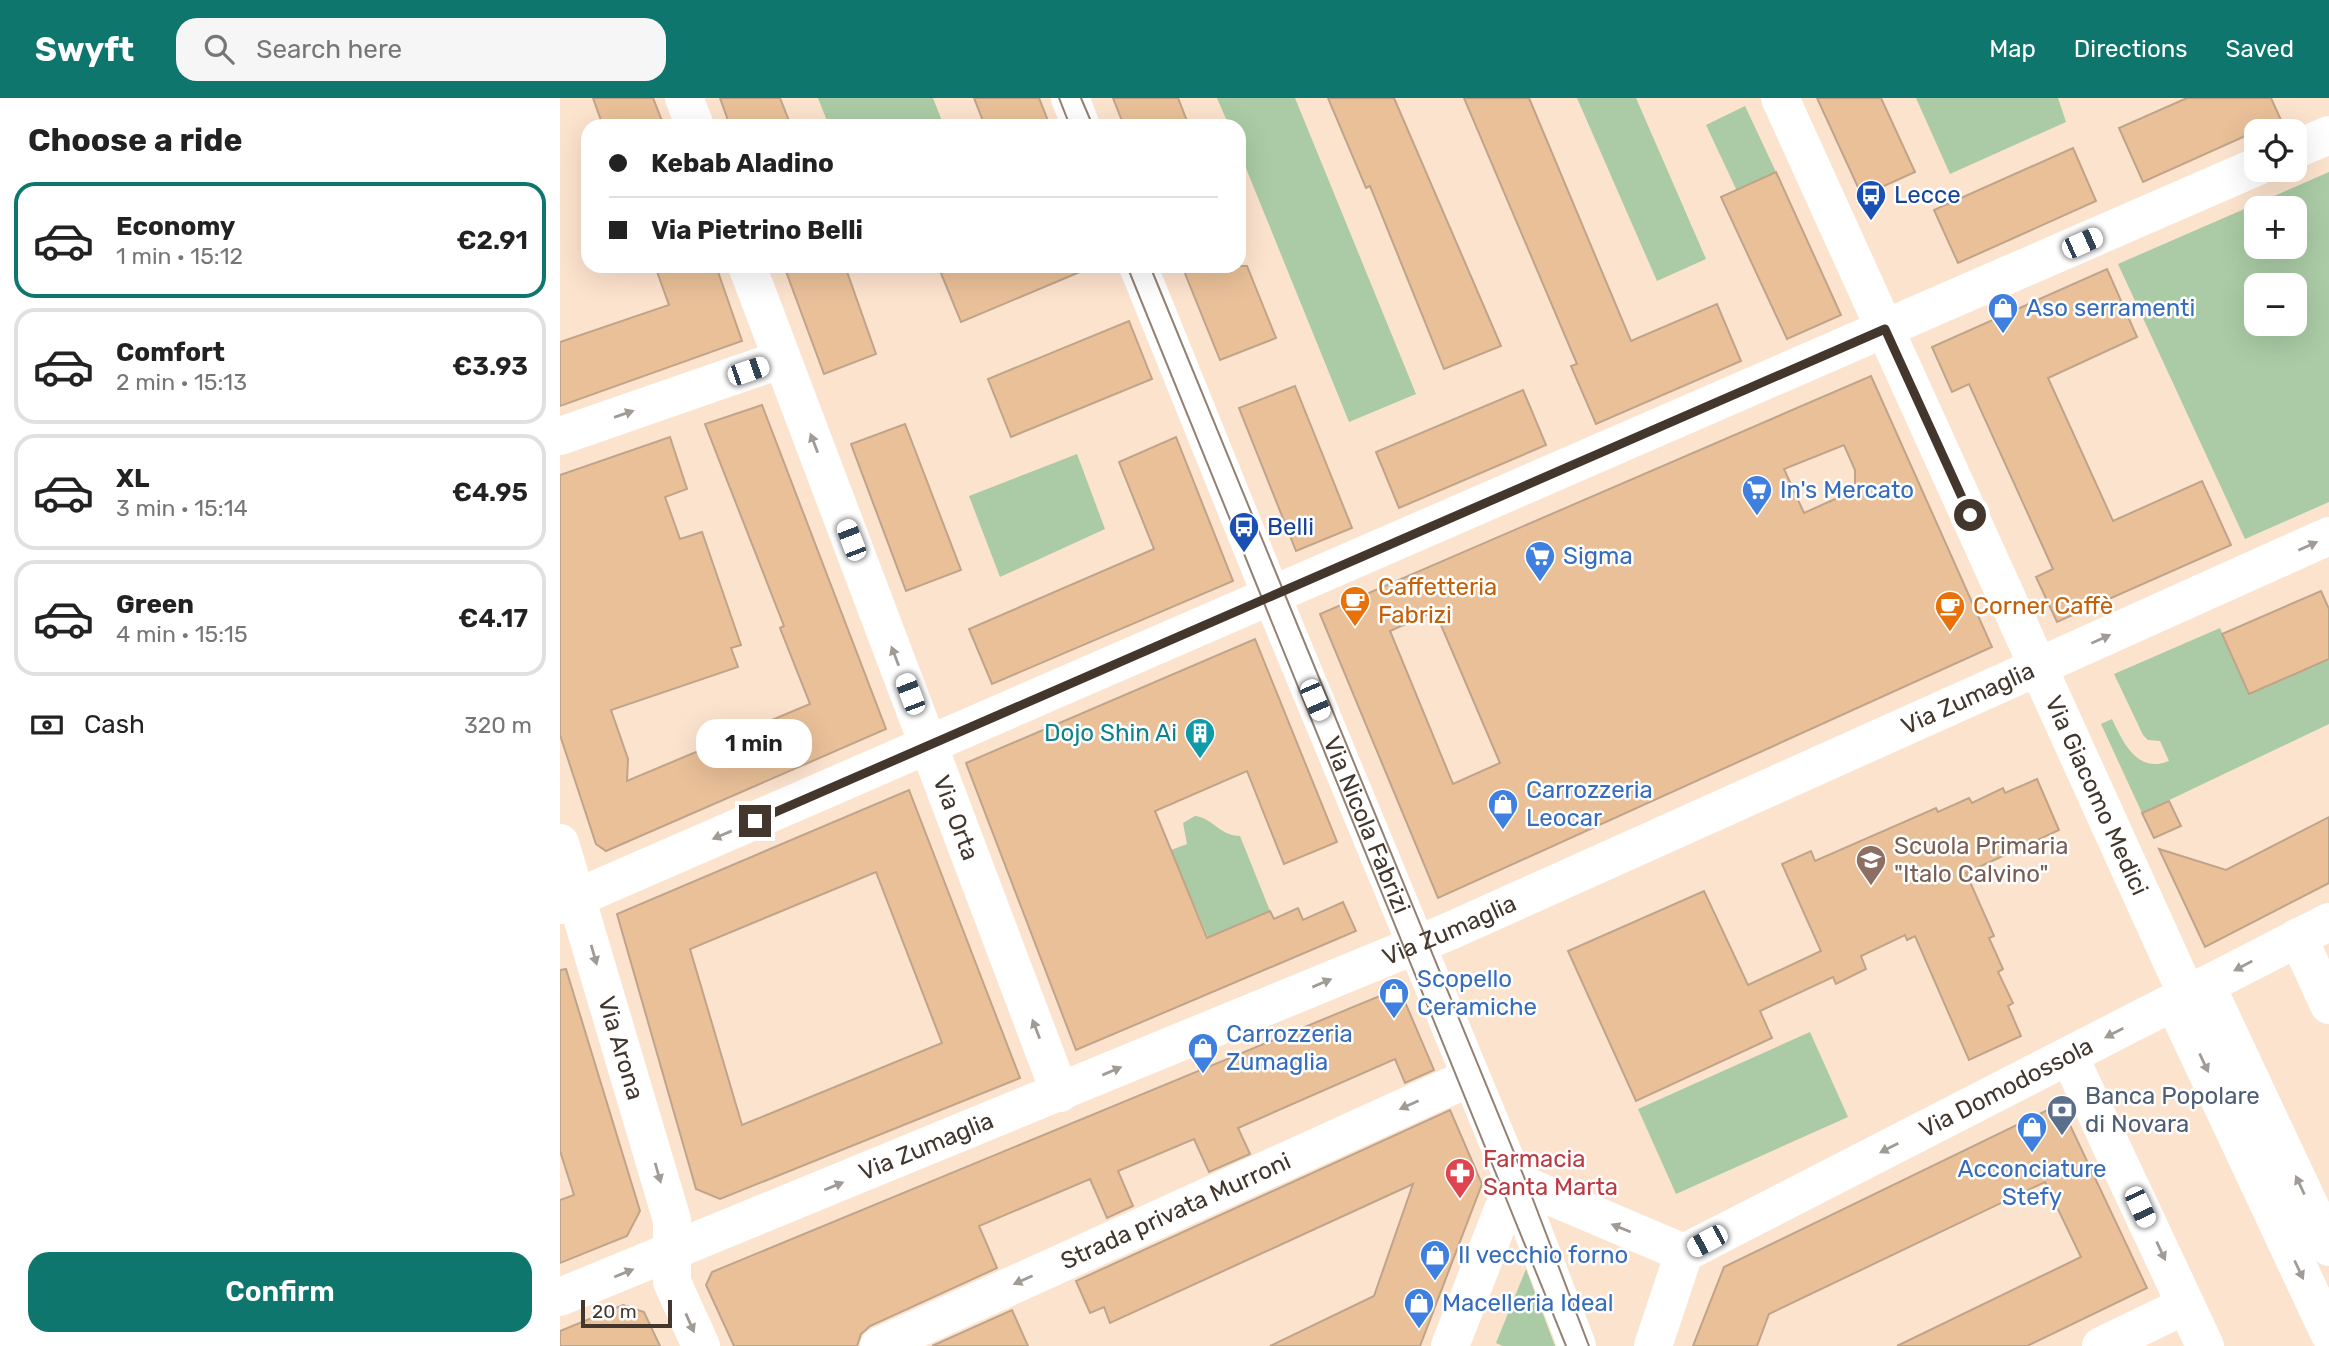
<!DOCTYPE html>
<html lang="en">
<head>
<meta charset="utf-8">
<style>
  body { margin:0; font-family:Rubik,sans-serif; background:#f6f6f6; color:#222; height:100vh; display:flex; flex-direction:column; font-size:26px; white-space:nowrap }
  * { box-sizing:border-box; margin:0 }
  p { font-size:23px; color:#767676 }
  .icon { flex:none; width:38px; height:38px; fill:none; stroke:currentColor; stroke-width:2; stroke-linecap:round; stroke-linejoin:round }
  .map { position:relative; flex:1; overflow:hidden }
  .panel { display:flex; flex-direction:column; background:#fff; width:560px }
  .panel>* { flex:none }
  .banner { position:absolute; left:21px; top:21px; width:665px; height:154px; border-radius:21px; box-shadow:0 7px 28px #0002; display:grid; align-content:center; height:154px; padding:0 28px; background:#fff }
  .controls { position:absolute; left:1684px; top:21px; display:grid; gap:14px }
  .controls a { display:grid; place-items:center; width:63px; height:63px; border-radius:14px; background:#fff; box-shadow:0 7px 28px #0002; font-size:35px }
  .scale { position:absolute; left:21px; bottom:18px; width:91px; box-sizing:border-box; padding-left:7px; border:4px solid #43372d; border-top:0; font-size:19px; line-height:24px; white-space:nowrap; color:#43372d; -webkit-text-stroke:5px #fff; paint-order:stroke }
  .end { position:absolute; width:32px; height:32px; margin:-16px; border:9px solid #43372d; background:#fff; box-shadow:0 0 0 4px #fff }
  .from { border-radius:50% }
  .bubble { position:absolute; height:49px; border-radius:21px; background:#fff; box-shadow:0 7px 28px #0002; font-size:23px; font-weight:600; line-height:49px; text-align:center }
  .car { position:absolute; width:21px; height:42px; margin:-21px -10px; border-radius:9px; box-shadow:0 0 5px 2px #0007; background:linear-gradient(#fff 24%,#345 0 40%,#fff 0 76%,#345 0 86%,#fff 0) }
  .banner b { display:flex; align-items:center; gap:24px; height:66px; font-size:26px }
  .banner b+b { border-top:2px solid #e0e0e0 }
  .banner i { width:18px; height:18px; background:#222 }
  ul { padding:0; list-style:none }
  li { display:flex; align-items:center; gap:21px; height:116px; margin:0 14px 10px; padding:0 14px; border:4px solid #e0e0e0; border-radius:21px }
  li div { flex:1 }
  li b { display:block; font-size:26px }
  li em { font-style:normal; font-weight:600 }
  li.selected { border-color:#0f766e }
  li>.icon { width:63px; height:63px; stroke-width:1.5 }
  h2 { padding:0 28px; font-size:32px; line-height:84px }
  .pay { display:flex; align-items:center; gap:18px; height:77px; padding:0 28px; font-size:26px }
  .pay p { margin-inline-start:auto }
  .primary-button { display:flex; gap:14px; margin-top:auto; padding:14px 28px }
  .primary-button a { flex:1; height:80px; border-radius:21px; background:#0f766e; color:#fff; font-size:28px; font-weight:600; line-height:80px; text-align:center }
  header { display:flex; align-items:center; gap:42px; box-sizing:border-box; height:98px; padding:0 35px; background:#0f766e; color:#fff }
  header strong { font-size:33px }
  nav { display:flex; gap:38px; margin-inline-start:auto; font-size:24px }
  .search { width:490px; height:63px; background:#f6f6f6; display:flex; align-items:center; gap:18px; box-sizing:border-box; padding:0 24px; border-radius:21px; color:#767676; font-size:26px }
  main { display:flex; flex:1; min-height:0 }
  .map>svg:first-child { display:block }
  .green { fill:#aacba5; fill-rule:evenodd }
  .building { fill:#e9c098; stroke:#c0a48a; stroke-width:2; fill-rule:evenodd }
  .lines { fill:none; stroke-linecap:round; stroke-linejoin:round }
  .minor { stroke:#fff; stroke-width:38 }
  .tram { stroke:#938273; stroke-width:2 }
  .oneway { fill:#a19b96 }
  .route { stroke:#43372d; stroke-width:9 }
  .labels { text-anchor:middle; stroke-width:5; stroke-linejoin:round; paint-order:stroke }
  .transit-label { font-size:24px; fill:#164399; stroke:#fff; text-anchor:start }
  .shop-label { font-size:24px; fill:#366cbe; stroke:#fff; text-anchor:start }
  .food-label { font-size:24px; fill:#c56008; stroke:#fff; text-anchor:start }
  .street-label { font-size:24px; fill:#43372d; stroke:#fff }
  .culture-label { font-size:24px; fill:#0d838f; stroke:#fff; text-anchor:end }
  .education-label { font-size:24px; fill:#785e54; stroke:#fff; text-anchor:start }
  .service-label { font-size:24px; fill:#4e5e75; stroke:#fff; text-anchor:start }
  .health-label { font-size:24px; fill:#be3a42; stroke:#fff; text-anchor:start }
</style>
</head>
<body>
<header>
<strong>Swyft</strong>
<div class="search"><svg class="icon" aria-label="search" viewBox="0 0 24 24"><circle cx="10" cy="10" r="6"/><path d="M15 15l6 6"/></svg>Search here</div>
<nav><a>Map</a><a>Directions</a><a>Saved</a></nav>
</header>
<main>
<section class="panel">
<h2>Choose a ride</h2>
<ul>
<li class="selected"><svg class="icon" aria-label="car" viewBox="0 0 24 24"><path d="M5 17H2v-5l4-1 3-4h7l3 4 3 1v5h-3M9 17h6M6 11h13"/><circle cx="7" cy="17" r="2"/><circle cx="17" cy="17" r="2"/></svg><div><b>Economy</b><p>1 min · 15:12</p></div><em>€2.91</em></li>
<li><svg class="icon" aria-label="car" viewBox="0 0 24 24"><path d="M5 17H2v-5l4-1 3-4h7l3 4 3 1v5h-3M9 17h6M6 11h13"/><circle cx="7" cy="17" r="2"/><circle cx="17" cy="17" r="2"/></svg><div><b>Comfort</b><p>2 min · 15:13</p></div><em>€3.93</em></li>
<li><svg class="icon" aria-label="car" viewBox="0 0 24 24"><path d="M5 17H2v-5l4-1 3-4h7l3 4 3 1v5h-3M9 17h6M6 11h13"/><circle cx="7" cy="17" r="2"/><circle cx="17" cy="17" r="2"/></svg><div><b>XL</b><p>3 min · 15:14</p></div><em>€4.95</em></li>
<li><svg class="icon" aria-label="car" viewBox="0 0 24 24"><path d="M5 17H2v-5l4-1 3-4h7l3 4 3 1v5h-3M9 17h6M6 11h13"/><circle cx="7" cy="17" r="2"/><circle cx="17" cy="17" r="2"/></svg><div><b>Green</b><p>4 min · 15:15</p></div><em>€4.17</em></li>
</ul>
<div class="pay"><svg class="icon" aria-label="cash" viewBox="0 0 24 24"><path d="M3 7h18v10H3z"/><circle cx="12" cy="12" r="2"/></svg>Cash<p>320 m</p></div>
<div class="primary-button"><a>Confirm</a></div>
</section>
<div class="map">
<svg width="1769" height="1248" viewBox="0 0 1769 1248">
  <rect width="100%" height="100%" fill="#fce3ce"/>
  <g class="green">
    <polygon points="258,0 373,0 384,28 269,28"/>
    <polygon points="657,0 735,0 856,296 789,324 679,53 679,28 669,28"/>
    <polygon points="1017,0 1076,0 1146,161 1097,183"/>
    <polygon points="1356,0 1498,0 1506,24 1390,76"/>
    <polygon points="1185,8 1216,74 1177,93 1146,27"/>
    <path d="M 1769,74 L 1769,404 L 1685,441 L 1558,166 ZM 1696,110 L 1734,110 L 1734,149 L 1696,149 ZM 1696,187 L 1734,187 L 1734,226 L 1696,226 Z"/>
    <polygon points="517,356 545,431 440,479 409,398"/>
    <path d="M 1660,530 L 1689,596 L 1769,561 L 1769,626 L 1582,715 L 1541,626 L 1552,621 C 1563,644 1577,676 1609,663 L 1600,643 L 1588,642 L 1583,637 L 1554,576 Z"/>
    <path d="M 635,718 C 653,720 660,738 680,738 L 710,813 L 648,839 L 611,752 L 627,746 L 623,725 Z"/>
    <polygon points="1250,934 1288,1019 1116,1096 1078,1011"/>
    <polygon points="966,1171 995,1248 943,1248 936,1245"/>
  </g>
  <g class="building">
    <polygon points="33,0 93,0 104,28 43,28"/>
    <polygon points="160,0 220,0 231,28 170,28"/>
    <polygon points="414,0 479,0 490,28 425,28"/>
    <polygon points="553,0 618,0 629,28 564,28"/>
    <polygon points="768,0 834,0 941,248 884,271 810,88 806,90"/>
    <polygon points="904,0 969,0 1071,243 1157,206 1181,263 1036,326 1011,268 1017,266"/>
    <polygon points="1257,0 1321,0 1355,74 1302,98"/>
    <polygon points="1627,0 1711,0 1721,22 1583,84 1559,30"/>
    <polygon points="1513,50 1536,103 1398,165 1374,112"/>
    <polygon points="1216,74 1281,217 1227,241 1161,99"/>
    <polygon points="95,168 156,168 182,243 0,308 0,244 109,207"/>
    <polygon points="224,168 285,168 316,256 264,276"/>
    <polygon points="378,168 534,168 401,224"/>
    <polygon points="622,168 687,168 716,240 660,262"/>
    <polygon points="1547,171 1577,239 1488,280 1553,423 1642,383 1671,447 1497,524 1476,479 1493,471 1409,286 1392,294 1372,249"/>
    <polygon points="569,223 592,281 451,339 428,281"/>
    <path d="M 1311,278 L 1432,549 L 878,800 L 760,516 ZM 1284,347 L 1295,372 L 1295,392 L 1244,415 L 1224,371 ZM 875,513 L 940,665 L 893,686 L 830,533 Z"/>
    <polygon points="735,288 792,430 736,453 679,310"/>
    <polygon points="963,292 986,347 839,410 816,354"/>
    <polygon points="202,307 326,631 46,753 36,746 0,637 0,377 110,339 127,391 105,399 120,441 142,434 181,547 171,550 178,569 51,612 68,661 67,683 250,606 220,530 224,528 145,326"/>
    <polygon points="345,326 401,472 346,493 291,346"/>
    <polygon points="616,339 673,483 432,586 409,531 594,451 559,364"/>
    <polygon points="1761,493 1769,511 1769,561 1689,596 1662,536"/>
    <polygon points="695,541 777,744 724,766 687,673 595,713 647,840 710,813 714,821 738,810 743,822 783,804 796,833 516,952 406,665"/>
    <polygon points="1477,681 1499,732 1406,775 1434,838 1429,840 1443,871 1438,874 1453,905 1448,908 1461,938 1409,962 1355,838 1347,842 1345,837 1301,858 1306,871 1276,886 1273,879 1200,913 1212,940 1076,1003 1008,853 1144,793 1188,887 1261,853 1222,766 1251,753 1255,763 1376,710 1378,714 1409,700 1412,705 1443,690 1445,695"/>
    <path d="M 349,692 L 460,980 L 160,1101 L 136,1091 L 57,816 ZM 316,774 L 382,945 L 182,1027 L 130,851 Z"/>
    <polygon points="1609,703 1621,728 1594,740 1582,715"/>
    <polygon points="1769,719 1769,785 1645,849 1599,751 1666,772"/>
    <polygon points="6,871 80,1113 67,1138 0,1165 0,1102 14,1097 0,1053 0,872"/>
    <polygon points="839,890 874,972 845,985 835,961 678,1030 690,1056 649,1074 634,1041 558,1073 573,1108 547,1120 530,1081 419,1128 437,1170 310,1228 301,1236 297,1248 174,1248 146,1187 152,1174"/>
    <polygon points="1500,1006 1587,1190 1467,1248 1337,1248 1521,1159 1485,1084 1209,1216 1197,1248 1133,1248 1164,1169"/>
    <polygon points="890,1012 922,1086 860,1248 710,1248 814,1198 853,1086 550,1225 544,1209 530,1215 516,1183"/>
    <polygon points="63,1207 84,1214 100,1248 0,1248 0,1233"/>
    <polygon points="452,1212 468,1248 372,1248"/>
  </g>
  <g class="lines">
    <g class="minor">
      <polyline points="124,0 135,28"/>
      <polyline points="510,0 521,28"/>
      <path id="s1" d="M 1220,0 L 1627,897"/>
      <polyline points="1734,52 1769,37"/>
      <path id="s2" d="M 187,168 L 500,995"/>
      <path id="s3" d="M 578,168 L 712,499 L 944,1058 L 1017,1248"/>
      <polyline points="0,338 222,261"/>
      <path id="s4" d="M 0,745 L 112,1122 L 112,1184 L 141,1248"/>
      <polyline points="0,807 1696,69"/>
      <polyline points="1738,839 1769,907"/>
      <polyline points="1646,887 1769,1149"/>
      <polyline points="1614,904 1769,1235"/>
      <polyline points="1509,958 1645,1248"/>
      <path id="s5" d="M 1124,1155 L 1769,824"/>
      <path id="s6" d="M 0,1199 L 890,833 L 1769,438"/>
      <path id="s7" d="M 319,1248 L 911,979"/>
      <polyline points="890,1248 954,1083 1124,1155 1093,1248"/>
      <polyline points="1541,1248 1626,1207"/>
    </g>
    <g class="tram">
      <polyline points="499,0 510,28"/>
      <polyline points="521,0 533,28"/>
      <polyline points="567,168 1006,1248"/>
      <polyline points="590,168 969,1091 1029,1248"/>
    </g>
  </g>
  <defs><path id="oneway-solid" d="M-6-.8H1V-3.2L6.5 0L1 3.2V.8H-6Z" transform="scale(1.75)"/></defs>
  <g class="oneway">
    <use href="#oneway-solid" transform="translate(64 316) rotate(-19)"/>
    <use href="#oneway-solid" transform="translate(254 345) rotate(-111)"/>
    <use href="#oneway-solid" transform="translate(1748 448) rotate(-24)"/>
    <use href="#oneway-solid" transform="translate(1541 541) rotate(-24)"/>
    <use href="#oneway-solid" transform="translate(335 558) rotate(-111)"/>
    <use href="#oneway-solid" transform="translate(162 737) rotate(157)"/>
    <use href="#oneway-solid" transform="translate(34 857) rotate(74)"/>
    <use href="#oneway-solid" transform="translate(1683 868) rotate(152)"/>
    <use href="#oneway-solid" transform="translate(762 885) rotate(-23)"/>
    <use href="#oneway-solid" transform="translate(476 931) rotate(-111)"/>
    <use href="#oneway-solid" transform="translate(1554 935) rotate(153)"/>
    <use href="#oneway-solid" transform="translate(1644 965) rotate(65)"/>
    <use href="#oneway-solid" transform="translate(552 973) rotate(-23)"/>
    <use href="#oneway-solid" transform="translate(849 1007) rotate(156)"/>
    <use href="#oneway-solid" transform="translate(1329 1050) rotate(153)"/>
    <use href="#oneway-solid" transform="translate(98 1075) rotate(74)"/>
    <use href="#oneway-solid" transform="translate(1740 1087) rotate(-115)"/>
    <use href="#oneway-solid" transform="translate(274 1088) rotate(-22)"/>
    <use href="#oneway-solid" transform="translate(1061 1130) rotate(-158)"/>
    <use href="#oneway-solid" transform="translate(1601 1153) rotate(65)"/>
    <use href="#oneway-solid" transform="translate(1739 1172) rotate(65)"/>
    <use href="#oneway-solid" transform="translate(64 1175) rotate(-22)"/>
    <use href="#oneway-solid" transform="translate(463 1182) rotate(156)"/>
    <use href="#oneway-solid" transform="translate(130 1225) rotate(66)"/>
  </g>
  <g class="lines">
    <polyline class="route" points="195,723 1325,231 1410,417"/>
  </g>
  <defs>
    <g id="bus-pin" transform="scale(1.575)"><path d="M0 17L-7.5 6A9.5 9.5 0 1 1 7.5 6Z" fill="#1a4fb4" stroke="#fff"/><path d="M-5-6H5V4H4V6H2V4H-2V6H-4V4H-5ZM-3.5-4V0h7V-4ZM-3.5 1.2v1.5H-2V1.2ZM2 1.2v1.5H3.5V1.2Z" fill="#fff"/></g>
    <g id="shop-pin" transform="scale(1.575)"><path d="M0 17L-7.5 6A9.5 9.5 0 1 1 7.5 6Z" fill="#3f7fe0" stroke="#fff"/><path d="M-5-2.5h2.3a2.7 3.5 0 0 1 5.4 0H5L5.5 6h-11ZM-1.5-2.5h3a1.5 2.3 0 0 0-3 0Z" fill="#fff"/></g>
    <g id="supermarket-pin" transform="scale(1.575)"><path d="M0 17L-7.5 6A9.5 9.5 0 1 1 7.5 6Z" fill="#3f7fe0" stroke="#fff"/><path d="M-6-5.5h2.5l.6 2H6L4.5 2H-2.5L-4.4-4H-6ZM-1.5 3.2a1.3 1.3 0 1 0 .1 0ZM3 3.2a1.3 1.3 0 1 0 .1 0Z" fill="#fff"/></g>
    <g id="cafe-pin" transform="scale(1.575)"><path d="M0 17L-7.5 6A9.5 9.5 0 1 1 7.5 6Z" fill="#e8710a" stroke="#fff"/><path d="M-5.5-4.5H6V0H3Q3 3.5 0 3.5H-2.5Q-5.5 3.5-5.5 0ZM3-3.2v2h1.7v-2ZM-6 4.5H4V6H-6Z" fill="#fff"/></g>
    <g id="building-pin" transform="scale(1.575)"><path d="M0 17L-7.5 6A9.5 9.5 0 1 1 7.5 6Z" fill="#0f9aa8" stroke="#fff"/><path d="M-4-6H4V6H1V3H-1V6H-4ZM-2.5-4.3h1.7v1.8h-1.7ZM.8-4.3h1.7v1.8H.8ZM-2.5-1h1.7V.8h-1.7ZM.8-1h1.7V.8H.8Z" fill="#fff"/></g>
    <g id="school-pin" transform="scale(1.575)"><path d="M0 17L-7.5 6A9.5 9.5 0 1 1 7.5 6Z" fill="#8d6e63" stroke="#fff"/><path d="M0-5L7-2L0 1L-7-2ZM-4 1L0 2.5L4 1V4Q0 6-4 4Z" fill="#fff"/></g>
    <g id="bank-pin" transform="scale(1.575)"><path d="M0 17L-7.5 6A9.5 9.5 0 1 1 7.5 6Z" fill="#5c6f8a" stroke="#fff"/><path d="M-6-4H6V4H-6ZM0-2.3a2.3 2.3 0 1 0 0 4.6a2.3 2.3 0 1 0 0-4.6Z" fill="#fff"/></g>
    <g id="pharmacy-pin" transform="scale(1.575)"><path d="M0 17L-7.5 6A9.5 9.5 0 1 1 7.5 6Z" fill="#e0444e" stroke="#fff"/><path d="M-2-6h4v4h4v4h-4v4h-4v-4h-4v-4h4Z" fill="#fff"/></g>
  </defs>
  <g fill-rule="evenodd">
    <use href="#bus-pin" x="1311" y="97"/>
    <use href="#shop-pin" x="1443" y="210"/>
    <use href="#supermarket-pin" x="1197" y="392"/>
    <use href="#bus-pin" x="684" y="429"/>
    <use href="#supermarket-pin" x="980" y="458"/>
    <use href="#cafe-pin" x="795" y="503"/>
    <use href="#cafe-pin" x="1390" y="508"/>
    <use href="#building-pin" x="640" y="635"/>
    <use href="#shop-pin" x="943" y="706"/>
    <use href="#school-pin" x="1311" y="762"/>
    <use href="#shop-pin" x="834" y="895"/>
    <use href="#shop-pin" x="643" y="950"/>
    <use href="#bank-pin" x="1502" y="1012"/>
    <use href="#shop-pin" x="1472" y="1029"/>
    <use href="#pharmacy-pin" x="900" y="1075"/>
    <use href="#shop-pin" x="875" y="1157"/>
    <use href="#shop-pin" x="859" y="1205"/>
  </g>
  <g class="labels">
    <g class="transit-label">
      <text x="1334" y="105">Lecce</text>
      <text x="707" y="437">Belli</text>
    </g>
    <g class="shop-label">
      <text x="1466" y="218">Aso serramenti</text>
      <text x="1220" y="400">In's Mercato</text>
      <text x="1003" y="466">Sigma</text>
      <text x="966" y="700">Carrozzeria<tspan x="966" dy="28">Leocar</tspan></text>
      <text x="857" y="889">Scopello<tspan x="857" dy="28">Ceramiche</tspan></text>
      <text x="666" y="944">Carrozzeria<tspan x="666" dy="28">Zumaglia</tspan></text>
      <text x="1472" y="1079" text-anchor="middle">Acconciature<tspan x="1472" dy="28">Stefy</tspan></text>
      <text x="898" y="1165">Il vecchio forno</text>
      <text x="882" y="1213">Macelleria Ideal</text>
    </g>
    <g class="food-label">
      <text x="818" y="497">Caffetteria<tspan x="818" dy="28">Fabrizi</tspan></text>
      <text x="1413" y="516">Corner Caffè</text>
    </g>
    <g class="street-label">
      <text dy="8" stroke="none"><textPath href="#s6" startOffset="1530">Via Zumaglia</textPath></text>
      <text dy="8" stroke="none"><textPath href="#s1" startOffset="766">Via Giacomo Medici</textPath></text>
      <text dy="8" stroke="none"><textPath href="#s2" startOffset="590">Via Orta</textPath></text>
      <text dy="8" stroke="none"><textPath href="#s3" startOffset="604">Via Nicola Fabrizi</textPath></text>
      <text dy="8" stroke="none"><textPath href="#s6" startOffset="962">Via Zumaglia</textPath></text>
      <text dy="8" stroke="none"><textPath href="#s4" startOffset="214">Via Arona</textPath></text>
      <text dy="8" stroke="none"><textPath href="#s5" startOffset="362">Via Domodossola</textPath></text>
      <text dy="8" stroke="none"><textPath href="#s6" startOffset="396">Via Zumaglia</textPath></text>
      <text dy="8" stroke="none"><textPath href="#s7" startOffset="326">Strada privata Murroni</textPath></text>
    </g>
    <g class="culture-label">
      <text x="617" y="643">Dojo Shin Ai</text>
    </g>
    <g class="education-label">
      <text x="1334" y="756">Scuola Primaria<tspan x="1334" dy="28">"Italo Calvino"</tspan></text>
    </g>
    <g class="service-label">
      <text x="1525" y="1006">Banca Popolare<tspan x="1525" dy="28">di Novara</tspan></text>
    </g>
    <g class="health-label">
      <text x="923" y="1069">Farmacia<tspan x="923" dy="28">Santa Marta</tspan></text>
    </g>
  </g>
</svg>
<div class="controls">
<a><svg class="icon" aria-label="locate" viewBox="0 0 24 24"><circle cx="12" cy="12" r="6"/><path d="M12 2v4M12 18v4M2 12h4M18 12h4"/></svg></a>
<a>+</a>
<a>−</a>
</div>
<div class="scale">20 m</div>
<i class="end from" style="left:1410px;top:417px"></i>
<i class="end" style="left:195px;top:723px"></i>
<div class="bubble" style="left:136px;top:621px;width:116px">1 min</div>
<i class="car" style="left:1522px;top:145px;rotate:66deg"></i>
<i class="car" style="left:188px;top:273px;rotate:71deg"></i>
<i class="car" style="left:291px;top:442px;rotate:339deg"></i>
<i class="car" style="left:350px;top:596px;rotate:339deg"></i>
<i class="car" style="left:755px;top:602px;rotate:157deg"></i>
<i class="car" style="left:1580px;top:1109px;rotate:155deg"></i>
<i class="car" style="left:1147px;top:1143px;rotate:242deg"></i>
<div class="banner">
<b><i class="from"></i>Kebab Aladino</b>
<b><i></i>Via Pietrino Belli</b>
</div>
</div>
</main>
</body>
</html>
